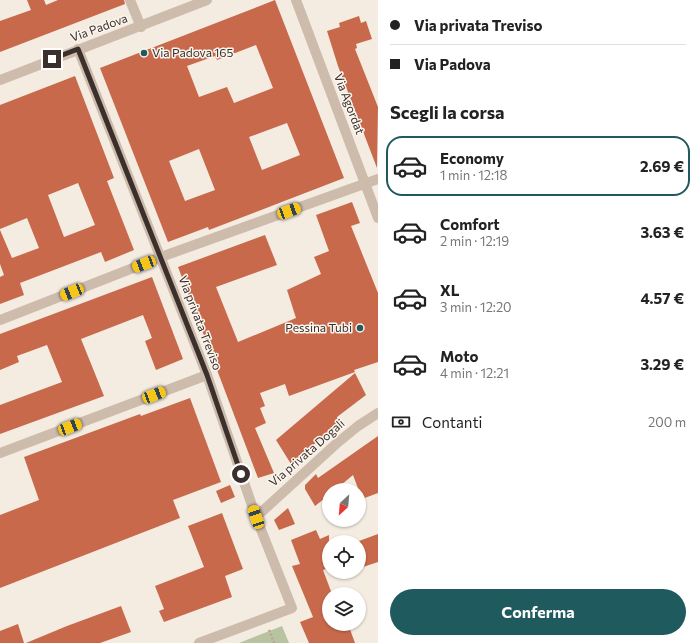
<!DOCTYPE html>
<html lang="it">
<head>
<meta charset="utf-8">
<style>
  body { margin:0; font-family:Commissioner,sans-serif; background:#f2f2f2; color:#222; height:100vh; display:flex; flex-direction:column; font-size:15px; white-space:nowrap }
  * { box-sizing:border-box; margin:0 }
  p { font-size:13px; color:#767676 }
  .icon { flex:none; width:22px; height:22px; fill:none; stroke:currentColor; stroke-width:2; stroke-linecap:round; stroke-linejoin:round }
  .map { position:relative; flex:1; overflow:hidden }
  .side { display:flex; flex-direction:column; background:#fff; width:320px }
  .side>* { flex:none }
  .guide { display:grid; align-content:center; height:88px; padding:0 12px; background:#fff }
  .needle { width:26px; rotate:206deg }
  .buttons { position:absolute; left:322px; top:483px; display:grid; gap:8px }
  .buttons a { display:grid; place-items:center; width:44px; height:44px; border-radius:50%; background:#fff; box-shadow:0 1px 3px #0004; font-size:20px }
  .end { position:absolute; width:18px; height:18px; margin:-9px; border:5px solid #3b302b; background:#fff; box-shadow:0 0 0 2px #fff }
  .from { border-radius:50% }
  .car { position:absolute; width:12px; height:24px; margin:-12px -6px; border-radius:5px; box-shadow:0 0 3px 1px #0007; background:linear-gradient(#f5c518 24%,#345 0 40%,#f5c518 0 76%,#345 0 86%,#f5c518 0) }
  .guide b { display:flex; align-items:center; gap:14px; height:38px; font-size:15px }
  .guide b+b { border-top:1px solid #e0e0e0 }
  .guide i { width:10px; height:10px; background:#222 }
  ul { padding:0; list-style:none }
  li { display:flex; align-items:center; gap:12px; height:60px; margin:0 8px 6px; padding:0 4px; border:2px solid transparent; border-radius:16px }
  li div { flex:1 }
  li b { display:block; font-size:15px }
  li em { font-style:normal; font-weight:700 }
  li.on { border-color:#1f5a5e }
  li>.icon { width:36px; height:36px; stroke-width:1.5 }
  h2 { padding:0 12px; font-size:18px; line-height:48px }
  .pay { display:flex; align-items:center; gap:10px; height:44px; padding:0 12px; font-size:15px }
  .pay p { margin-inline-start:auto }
  .button { display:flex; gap:8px; margin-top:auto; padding:8px 12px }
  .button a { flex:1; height:46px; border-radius:24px; background:#1f5a5e; color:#fff; font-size:16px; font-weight:700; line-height:46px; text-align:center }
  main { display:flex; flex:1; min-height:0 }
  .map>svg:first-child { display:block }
  .park { fill:#b8c4a0 }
  .building { fill:#c8694b; fill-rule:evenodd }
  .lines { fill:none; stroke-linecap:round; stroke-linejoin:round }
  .path { stroke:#b9a596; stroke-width:2.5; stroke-dasharray:2 2; stroke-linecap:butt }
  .minor { stroke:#cdbbac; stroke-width:10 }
  .tertiary { stroke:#cdbbac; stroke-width:10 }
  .route { stroke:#3b302b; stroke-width:5 }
  .poi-dot { fill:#1f5a5e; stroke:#fbf5ee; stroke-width:1.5 }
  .labels { text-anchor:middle; stroke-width:3; stroke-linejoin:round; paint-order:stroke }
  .street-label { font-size:12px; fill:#3b302b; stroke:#fbf5ee }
  .poi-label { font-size:12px; fill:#3b302b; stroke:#fbf5ee; text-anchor:start }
</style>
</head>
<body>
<main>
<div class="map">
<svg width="378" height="643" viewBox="0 0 378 643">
  <rect width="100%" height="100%" fill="#f4ebe1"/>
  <polygon class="park" points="282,626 289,643 239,643"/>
  <g class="building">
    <polygon points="27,0 44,0 46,5 58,0 124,0 125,4 0,52 0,21 31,10"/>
    <path d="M 275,0 L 344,178 L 209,230 L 208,227 L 168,242 L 100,68 ZM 256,45 L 273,88 L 234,103 L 227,87 L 199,97 L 187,66 L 215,56 L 217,60 ZM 287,123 L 300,155 L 262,170 L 249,137 ZM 199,149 L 215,190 L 185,201 L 169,161 Z"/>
    <polygon points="359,16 361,23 366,21 372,39 356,44 357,48 355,49 378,107 377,168 338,66 327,31 340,27 339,23"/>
    <path d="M 75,76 L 114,178 L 107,181 L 134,250 L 105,262 L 101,252 L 20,283 L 24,295 L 0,304 L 0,277 L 4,275 L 0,264 L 0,230 L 12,258 L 39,248 L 27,218 L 0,229 L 0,105 ZM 78,183 L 95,225 L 64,237 L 48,195 Z"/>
    <polygon points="352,202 360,223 351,226 378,293 378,362 354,370 355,372 289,396 285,384 260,393 265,406 260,408 266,423 255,428 274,473 258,478 178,267 265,235 277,265 216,287 238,342 296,318 287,290 321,274 314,257 329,251 316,215"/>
    <polygon points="152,277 183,359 156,370 145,341 152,338 143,315 81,339 104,396 0,434 0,405 62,382 47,345 17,356 19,362 0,370 0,334"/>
    <polygon points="355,373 366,395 337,417 339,423 291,464 276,440"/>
    <polygon points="190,398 221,482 173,500 180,518 0,588 0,515 39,500 24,457 140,414 141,416"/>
    <polygon points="378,436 378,493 362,499 353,475 335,490 329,490 329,495 315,506 305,489 305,485 316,474 318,478"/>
    <polygon points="230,485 235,497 221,503 216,491"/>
    <polygon points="288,508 295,524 279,530 274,520"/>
    <polygon points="222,513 243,569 225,576 232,597 164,622 159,611 164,609 155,586 204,567 188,526"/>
    <polygon points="316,530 320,539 329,535 329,568 323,570 332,594 329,594 329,624 348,624 355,643 309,643 300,622 313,617 292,566 300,564 291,540"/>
    <polygon points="378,534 378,562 363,567 359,556 359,541"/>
    <polygon points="121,606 131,632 100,643 26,643 67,626"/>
    <polygon points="18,624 24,643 0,643 0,631"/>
  </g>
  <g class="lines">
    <polyline class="path" points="269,630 274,643"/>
    <g class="minor">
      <polyline points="130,0 141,27"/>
      <polyline points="296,0 378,218"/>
      <polyline points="78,49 207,375 256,517 292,608 199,643"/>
      <polyline points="0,320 161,257 378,179"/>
      <polyline points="0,453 207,375"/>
      <polyline points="256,517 336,444 358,426 378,413"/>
    </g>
    <polyline class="tertiary" points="0,80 207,0"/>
  </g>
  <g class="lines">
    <polyline class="route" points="52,59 78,49 207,375 241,474"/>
  </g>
  <g class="poi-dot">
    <circle cx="144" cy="53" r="4"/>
    <circle cx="360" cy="328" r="4"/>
  </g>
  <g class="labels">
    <g class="street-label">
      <text transform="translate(99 28) rotate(-20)" y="4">Via Padova</text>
      <text transform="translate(349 104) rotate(69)" y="4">Via Agordat</text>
      <text transform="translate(200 323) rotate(69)" y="4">Via privata Treviso</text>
      <text transform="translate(307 453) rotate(-41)" y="4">Via privata Dogali</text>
    </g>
    <g class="poi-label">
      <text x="152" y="57">Via Padova 165</text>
      <text x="352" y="332" text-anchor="end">Pessina Tubi</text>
    </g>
  </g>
</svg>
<div class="buttons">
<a><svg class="needle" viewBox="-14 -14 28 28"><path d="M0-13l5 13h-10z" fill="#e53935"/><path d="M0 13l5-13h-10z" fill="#767676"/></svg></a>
<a><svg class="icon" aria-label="locate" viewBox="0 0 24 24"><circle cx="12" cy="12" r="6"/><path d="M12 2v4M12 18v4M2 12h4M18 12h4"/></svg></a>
<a><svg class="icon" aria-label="layers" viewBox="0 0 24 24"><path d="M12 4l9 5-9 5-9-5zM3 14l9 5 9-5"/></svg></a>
</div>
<i class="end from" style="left:241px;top:474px"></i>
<i class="end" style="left:52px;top:59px"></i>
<i class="car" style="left:289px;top:211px;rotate:70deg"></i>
<i class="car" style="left:144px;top:264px;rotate:249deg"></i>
<i class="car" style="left:72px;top:292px;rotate:248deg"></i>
<i class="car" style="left:154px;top:395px;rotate:69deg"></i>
<i class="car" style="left:70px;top:427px;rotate:69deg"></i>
<i class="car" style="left:256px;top:517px;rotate:341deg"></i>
</div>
<section class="side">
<div class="guide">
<b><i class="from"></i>Via privata Treviso</b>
<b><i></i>Via Padova</b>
</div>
<h2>Scegli la corsa</h2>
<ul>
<li class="on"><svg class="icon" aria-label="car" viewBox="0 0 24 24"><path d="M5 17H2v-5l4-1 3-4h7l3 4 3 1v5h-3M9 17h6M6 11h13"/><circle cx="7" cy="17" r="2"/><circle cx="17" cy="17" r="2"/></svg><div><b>Economy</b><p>1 min · 12:18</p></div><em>2.69 €</em></li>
<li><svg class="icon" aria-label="car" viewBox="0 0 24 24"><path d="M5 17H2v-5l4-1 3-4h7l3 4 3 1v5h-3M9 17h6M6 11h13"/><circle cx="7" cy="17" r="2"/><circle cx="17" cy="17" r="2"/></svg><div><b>Comfort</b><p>2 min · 12:19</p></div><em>3.63 €</em></li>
<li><svg class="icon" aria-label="car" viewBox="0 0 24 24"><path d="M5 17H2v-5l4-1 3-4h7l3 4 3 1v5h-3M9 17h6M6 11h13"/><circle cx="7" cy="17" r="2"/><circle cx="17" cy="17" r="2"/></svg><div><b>XL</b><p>3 min · 12:20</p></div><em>4.57 €</em></li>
<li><svg class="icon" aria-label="car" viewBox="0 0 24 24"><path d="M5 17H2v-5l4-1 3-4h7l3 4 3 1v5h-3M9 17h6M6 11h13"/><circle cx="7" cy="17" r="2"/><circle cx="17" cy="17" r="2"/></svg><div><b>Moto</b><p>4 min · 12:21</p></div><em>3.29 €</em></li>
</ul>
<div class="pay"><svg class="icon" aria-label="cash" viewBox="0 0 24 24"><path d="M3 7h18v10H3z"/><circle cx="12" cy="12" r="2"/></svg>Contanti<p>200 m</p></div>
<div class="button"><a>Conferma</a></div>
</section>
</main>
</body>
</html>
